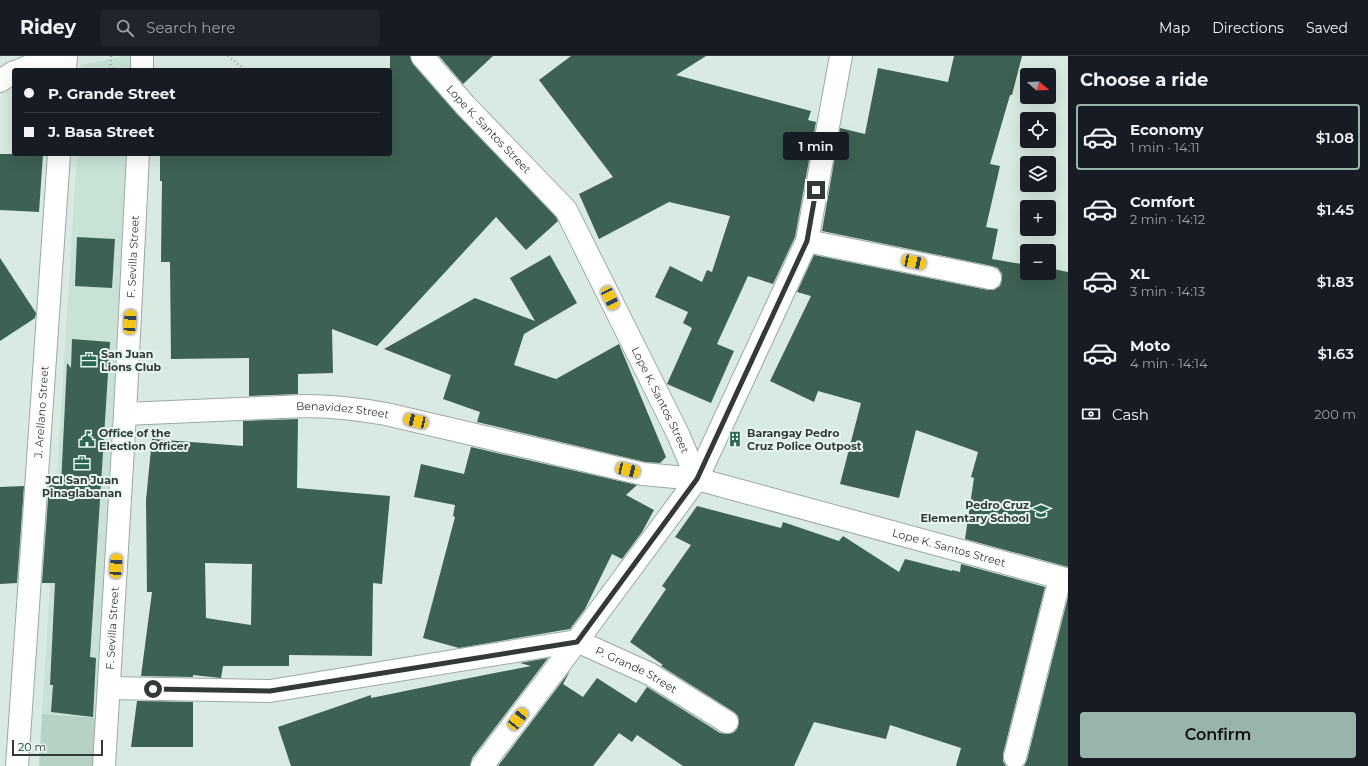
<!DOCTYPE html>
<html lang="en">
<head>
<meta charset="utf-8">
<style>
  body { margin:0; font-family:Montserrat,sans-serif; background:#20242c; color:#f1f3f6; height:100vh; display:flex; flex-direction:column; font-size:15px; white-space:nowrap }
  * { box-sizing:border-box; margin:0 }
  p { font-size:13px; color:#9ea1a6 }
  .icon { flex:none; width:22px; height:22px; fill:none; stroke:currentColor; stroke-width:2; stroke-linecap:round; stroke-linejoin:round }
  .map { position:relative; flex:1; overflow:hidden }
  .side { display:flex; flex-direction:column; background:#171b24; width:300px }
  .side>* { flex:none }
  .banner { position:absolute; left:12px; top:12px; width:380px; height:88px; border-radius:4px; box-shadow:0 4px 16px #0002; display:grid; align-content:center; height:88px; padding:0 12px; background:#171b24 }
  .needle { width:26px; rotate:109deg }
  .tools { position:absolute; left:1020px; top:12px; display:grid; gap:8px }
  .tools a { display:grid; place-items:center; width:36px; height:36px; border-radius:4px; background:#171b24; box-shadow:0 4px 16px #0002; font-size:20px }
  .scale { position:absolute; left:12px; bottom:10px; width:91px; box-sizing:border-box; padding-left:4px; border:2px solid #323936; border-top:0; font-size:11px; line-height:14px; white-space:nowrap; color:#323936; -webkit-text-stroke:3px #e6f7ef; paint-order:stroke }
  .end { position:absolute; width:18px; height:18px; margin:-9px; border:5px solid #323936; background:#fff; box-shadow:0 0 0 2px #fff }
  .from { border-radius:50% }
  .bubble { position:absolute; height:28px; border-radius:4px; background:#171b24; box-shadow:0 4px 16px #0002; font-size:13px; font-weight:600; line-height:28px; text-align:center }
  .car { position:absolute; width:12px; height:24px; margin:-12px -6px; border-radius:5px; box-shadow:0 0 3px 1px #0007; background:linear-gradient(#f5c518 24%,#345 0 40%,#f5c518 0 76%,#345 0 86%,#f5c518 0) }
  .banner b { display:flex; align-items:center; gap:14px; height:38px; font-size:15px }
  .banner b+b { border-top:1px solid #363941 }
  .banner i { width:10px; height:10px; background:#f1f3f6 }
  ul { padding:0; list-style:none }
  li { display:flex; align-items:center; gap:12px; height:66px; margin:0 8px 6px; padding:0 4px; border:2px solid transparent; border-radius:4px }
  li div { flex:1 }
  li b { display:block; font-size:15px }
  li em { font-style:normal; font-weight:600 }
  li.current { border-color:#98b4ac }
  li>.icon { width:36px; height:36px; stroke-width:1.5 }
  h2 { padding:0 12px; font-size:18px; line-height:48px }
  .pay { display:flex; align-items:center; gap:10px; height:44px; padding:0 12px; font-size:15px }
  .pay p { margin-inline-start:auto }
  .action { display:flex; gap:8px; margin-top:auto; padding:8px 12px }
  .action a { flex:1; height:46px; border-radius:4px; background:#98b4ac; color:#111; font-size:16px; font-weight:600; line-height:46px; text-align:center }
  header { display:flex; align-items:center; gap:24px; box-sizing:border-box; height:56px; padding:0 20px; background:#171b24; border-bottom:1px solid #363941 }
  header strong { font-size:19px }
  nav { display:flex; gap:22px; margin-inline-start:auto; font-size:14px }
  .search { width:280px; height:36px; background:#20242c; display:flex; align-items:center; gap:10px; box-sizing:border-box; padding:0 14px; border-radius:4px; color:#9ea1a6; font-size:15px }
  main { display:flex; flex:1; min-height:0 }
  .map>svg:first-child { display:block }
  .built { fill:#c8e2d6 }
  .green { fill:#b7d2c5 }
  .building { fill:#3d6152; fill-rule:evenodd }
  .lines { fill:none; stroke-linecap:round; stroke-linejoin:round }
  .minor-casing { stroke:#9aaaa3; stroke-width:24 }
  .major-casing { stroke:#9aaaa3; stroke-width:24 }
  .path { stroke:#9caaa4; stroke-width:2.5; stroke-dasharray:1 3; stroke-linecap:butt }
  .minor { stroke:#fff; stroke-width:22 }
  .major { stroke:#fff; stroke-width:22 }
  .route { stroke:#323936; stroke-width:5 }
  .labels { text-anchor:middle; stroke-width:4; stroke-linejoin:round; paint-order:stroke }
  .street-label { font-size:11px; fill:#323936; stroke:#e6f7ef }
  .poi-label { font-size:11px; font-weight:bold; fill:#323936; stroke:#e6f7ef; text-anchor:start }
</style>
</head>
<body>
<header>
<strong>Ridey</strong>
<div class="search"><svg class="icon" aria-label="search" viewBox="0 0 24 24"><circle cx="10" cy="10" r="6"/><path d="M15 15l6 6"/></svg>Search here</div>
<nav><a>Map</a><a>Directions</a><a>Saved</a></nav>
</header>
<main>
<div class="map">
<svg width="1068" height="710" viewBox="0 0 1068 710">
  <rect width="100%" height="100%" fill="#d8eae2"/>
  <g class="built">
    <polygon points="124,0 131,0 131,14 82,14 82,9"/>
    <polygon points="77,98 126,98 97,662 42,658"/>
  </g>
  <polygon class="green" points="42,658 97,662 95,710 39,710"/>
  <g class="building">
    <polygon points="390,0 410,0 413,8 456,57 556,161 558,165 526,194 496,161 377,290 332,273 333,317 298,318 298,338 249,340 249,302 171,303 170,206 161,206 162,125 160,125 160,98 390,98"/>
    <polygon points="439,0 493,0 463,28"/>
    <polygon points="571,0 706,0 676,19 811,55 808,64 816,66 795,181 773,228 748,220 717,288 734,295 711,347 667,328 692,272 683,267 688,256 655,241 670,210 702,226 707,214 712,216 730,160 669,146 599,183 579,138 613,121 539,24"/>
    <polygon points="954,0 1022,0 1012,39 1010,39 990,108 1000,110 986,171 998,173 992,203 1027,209 1027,217 1049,217 1049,212 1068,216 1068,511 965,483 974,422 971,421 978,396 916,374 899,442 840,428 861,347 818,335 814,346 770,325 811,240 797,236 814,199 988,234 994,234 1000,230 1002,224 1002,218 998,212 992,210 822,175 840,72 865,78 878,12 948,26"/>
    <polygon points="0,98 43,98 39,156 0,154"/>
    <polygon points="77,181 115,183 112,232 75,230"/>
    <polygon points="550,199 577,247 524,278 514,309 556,323 619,288 666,401 660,407 645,406 477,366 480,356 443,343 451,319 384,293 475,242 535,265 510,222"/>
    <polygon points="0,202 36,257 35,262 0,285"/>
    <polygon points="72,283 110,286 90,601 96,602 93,661 51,656 53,629 50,629 55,527 42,527 49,429 61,429 67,307 71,312"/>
    <path d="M 298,363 L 297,432 L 390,440 L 382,528 L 373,527 L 372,600 L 289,599 L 289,610 L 223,610 L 221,622 L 193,619 L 193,621 L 141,620 L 152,536 L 147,536 L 146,444 L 152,383 L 243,390 L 243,365 ZM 205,507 L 252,508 L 251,569 L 206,562 Z"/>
    <polygon points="471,391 637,429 626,439 654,454 642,476 622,503 612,498 585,553 570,573 459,592 423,582 455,461 453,460 455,449 414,441 421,408 464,418"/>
    <polygon points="24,430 17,527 0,528 0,431"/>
    <polygon points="697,450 781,472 783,466 839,485 843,480 899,516 905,503 952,515 952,514 960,516 961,508 1045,531 1003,698 1003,705 1006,710 956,710 961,692 890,669 886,683 814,666 794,710 683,710 637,679 632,686 619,677 593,710 498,710 570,615 563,628 583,641 597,622 636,647 647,631 720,677 727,678 733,677 737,673 739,666 738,660 734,656 661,610 663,609 630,586 666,533 662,530 691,489 675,481"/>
    <polygon points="1068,541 1068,710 1024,710 1027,704"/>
    <polygon points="548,602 472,702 470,710 291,710 278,671 371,639 371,642 454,625 531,610 520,607"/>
    <polygon points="137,645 193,646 193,691 131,691"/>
  </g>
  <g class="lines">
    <g class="minor-casing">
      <g id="minor">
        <path id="s1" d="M 422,0 L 465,49 L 566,154 L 678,378 L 697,423"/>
        <polyline points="65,14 66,0"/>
        <polyline points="142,14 142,0"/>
        <polyline points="807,185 990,222"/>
        <path id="s2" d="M 125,358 L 304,350 C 332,350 358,353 386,358 L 643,418 L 697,423 L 1068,524"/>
        <path id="s3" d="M 109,632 L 270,635 L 577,585 L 650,618 L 727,666"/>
        <polyline points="1015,701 1060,522"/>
        <path id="s4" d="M 17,710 L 59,98"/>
        <path id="s5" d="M 104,710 L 125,358 L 138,98"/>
        <polyline points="482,710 577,585 697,423 807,185 841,0"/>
      </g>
    </g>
    <g class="major-casing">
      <g id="major">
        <polyline points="20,14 54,0"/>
        <polyline points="0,25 14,16"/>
      </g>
    </g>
    <g class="path">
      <polyline points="111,0 110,13 114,12"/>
      <polyline points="228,0 245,14"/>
    </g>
    <use href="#minor" class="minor"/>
    <use href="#major" class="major"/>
  </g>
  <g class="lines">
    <polyline class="route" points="153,633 270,635 577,586 697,423 807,185 816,134"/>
  </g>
  <defs>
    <g id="office-bare" transform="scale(1.2)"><path d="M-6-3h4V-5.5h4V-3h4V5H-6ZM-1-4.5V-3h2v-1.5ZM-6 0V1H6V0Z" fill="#2c6751" stroke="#e6f7ef" stroke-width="2.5" paint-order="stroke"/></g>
    <g id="civic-bare" transform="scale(1.2)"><path d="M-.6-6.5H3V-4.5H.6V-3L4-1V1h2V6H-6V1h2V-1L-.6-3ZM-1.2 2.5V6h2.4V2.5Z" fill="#2c6751" stroke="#e6f7ef" stroke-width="2.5" paint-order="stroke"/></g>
    <g id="building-bare" transform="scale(1.2)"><path d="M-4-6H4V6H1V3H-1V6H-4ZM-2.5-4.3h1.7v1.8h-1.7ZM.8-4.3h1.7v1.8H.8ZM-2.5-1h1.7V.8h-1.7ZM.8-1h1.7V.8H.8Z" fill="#2c6751" stroke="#e6f7ef" stroke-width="2.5" paint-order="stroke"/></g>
    <g id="school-bare" transform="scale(1.2)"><path d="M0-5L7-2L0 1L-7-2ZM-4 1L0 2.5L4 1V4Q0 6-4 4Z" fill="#2c6751" stroke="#e6f7ef" stroke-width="2.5" paint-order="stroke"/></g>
  </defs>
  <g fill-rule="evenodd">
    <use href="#office-bare" x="89" y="304"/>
    <use href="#civic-bare" x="87" y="383"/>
    <use href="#building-bare" x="735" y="383"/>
    <use href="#office-bare" x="82" y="407"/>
    <use href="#school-bare" x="1041" y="455"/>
  </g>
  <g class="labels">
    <g class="street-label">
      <text dy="4" stroke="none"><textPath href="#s1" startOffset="99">Lope K. Santos Street</textPath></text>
      <text dy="4" stroke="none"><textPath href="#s5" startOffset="510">F. Sevilla Street</textPath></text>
      <text dy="4" stroke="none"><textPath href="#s1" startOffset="423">Lope K. Santos Street</textPath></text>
      <text dy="4" stroke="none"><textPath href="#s2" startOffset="218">Benavidez Street</textPath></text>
      <text dy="4" stroke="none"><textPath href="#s4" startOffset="355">J. Arellano Street</textPath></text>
      <text dy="4" stroke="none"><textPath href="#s2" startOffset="841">Lope K. Santos Street</textPath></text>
      <text dy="4" stroke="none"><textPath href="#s5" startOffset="138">F. Sevilla Street</textPath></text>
      <text dy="4" stroke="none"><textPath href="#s3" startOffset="538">P. Grande Street</textPath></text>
    </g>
    <g class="poi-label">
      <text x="101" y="302">San Juan<tspan x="101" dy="13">Lions Club</tspan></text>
      <text x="99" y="381">Office of the<tspan x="99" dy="13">Election Officer</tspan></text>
      <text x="747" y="381">Barangay Pedro<tspan x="747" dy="13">Cruz Police Outpost</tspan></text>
      <text x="82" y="428" text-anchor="middle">JCI San Juan<tspan x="82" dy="13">Pinaglabanan</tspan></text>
      <text x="1029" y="453" text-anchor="end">Pedro Cruz<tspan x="1029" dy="13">Elementary School</tspan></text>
    </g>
  </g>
</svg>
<div class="tools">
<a><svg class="needle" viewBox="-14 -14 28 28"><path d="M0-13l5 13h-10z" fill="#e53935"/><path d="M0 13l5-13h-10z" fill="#9ea1a6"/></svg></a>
<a><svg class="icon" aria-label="locate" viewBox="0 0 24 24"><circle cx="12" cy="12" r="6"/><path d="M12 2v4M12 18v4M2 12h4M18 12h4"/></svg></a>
<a><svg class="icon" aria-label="layers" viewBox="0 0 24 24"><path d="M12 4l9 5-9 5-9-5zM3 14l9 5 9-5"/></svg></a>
<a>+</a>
<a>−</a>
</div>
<div class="scale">20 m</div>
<i class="end from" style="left:153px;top:633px"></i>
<i class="end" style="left:816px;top:134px"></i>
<div class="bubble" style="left:783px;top:76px;width:66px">1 min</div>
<i class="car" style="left:914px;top:206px;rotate:102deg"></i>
<i class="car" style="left:610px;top:242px;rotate:154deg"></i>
<i class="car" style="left:130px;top:266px;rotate:3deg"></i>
<i class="car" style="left:416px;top:365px;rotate:283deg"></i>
<i class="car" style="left:628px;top:414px;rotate:103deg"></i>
<i class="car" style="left:116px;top:510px;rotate:3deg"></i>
<i class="car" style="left:518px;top:663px;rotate:38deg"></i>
<div class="banner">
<b><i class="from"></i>P. Grande Street</b>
<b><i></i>J. Basa Street</b>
</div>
</div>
<section class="side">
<h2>Choose a ride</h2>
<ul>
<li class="current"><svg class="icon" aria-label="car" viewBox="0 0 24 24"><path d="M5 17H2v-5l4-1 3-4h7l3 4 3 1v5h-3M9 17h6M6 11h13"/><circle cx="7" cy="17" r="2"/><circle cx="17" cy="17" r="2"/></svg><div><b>Economy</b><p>1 min · 14:11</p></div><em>$1.08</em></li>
<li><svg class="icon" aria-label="car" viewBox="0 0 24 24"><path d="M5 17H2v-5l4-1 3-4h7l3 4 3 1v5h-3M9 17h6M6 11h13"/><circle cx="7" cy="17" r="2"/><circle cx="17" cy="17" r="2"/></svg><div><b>Comfort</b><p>2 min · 14:12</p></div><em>$1.45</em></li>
<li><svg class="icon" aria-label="car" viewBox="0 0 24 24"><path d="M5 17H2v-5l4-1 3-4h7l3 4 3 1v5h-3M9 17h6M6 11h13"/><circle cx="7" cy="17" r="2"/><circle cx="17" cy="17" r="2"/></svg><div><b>XL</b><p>3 min · 14:13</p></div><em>$1.83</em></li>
<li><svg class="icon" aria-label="car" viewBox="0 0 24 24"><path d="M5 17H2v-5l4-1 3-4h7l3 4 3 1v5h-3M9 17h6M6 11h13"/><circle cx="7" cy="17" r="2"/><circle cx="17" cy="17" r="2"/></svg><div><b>Moto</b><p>4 min · 14:14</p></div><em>$1.63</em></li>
</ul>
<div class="pay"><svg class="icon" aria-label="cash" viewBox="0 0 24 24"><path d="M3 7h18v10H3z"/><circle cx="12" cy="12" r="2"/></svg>Cash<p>200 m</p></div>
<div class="action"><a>Confirm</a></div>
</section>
</main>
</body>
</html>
